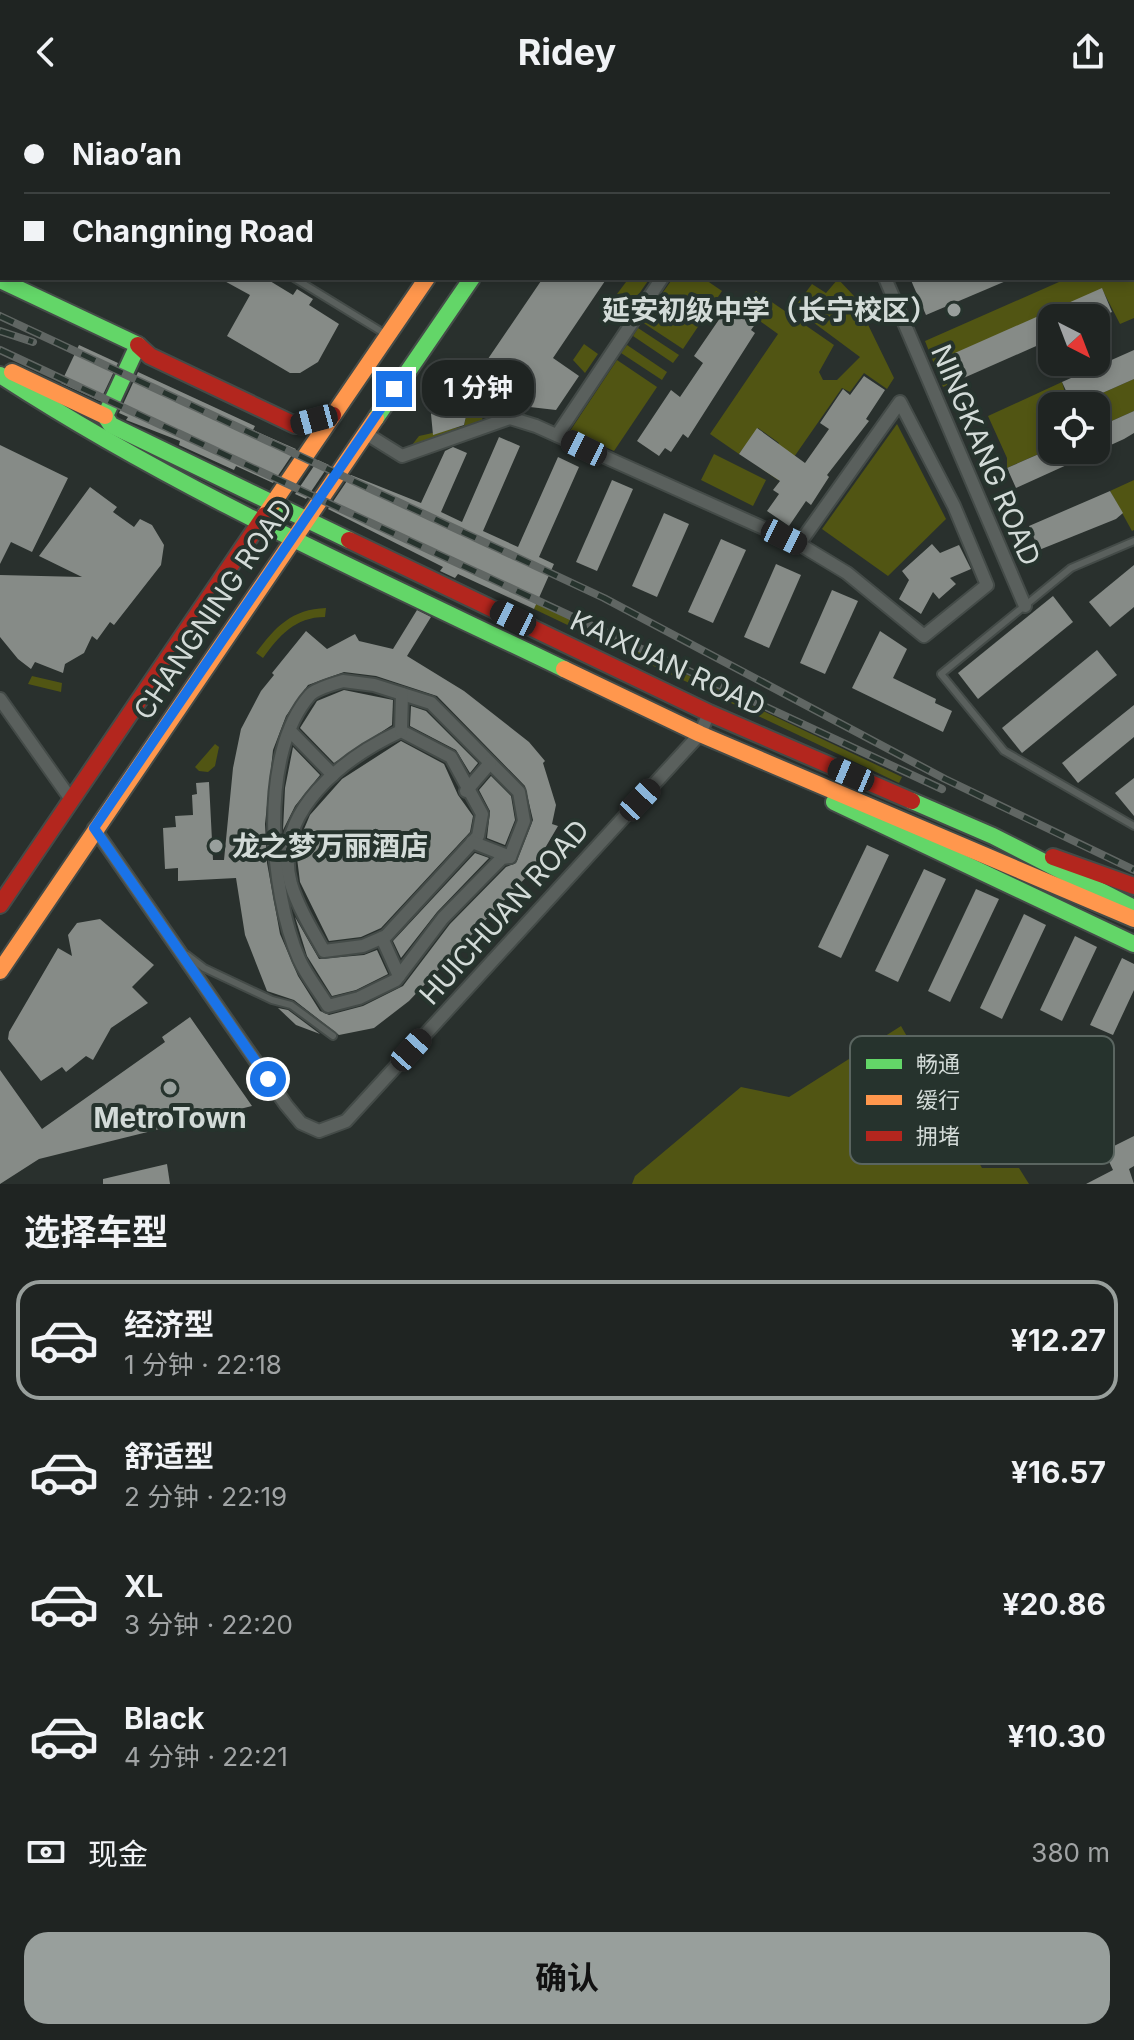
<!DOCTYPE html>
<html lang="zh">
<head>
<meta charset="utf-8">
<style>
  body { margin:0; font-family:Inter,"Noto Sans SC",sans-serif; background:#2c302f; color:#f1f3f6; height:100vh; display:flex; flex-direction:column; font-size:30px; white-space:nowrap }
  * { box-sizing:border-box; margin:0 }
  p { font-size:26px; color:#a1a4a5 }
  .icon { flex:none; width:44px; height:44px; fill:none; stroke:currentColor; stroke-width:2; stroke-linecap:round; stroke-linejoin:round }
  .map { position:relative; height:1080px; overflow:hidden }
  .details { display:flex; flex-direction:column; background:#1f2422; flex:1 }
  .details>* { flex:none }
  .guide { position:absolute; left:0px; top:0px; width:1134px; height:176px; box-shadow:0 4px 12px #0003,0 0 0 2px #3c4140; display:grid; align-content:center; height:176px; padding:0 24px; background:#1f2422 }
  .needle { width:52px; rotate:138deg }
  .buttons { position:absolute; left:1038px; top:200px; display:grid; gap:16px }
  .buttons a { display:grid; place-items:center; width:72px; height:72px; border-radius:16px; background:#1f2422; box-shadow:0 4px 12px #0003,0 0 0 2px #3c4140; font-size:40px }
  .end { position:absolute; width:36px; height:36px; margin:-18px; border:10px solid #1a73e8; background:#fff; box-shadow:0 0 0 4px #fff }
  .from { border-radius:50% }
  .bubble { position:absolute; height:56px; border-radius:24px; background:#1f2422; box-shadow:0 4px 12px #0003,0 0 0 2px #3c4140; font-size:26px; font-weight:700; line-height:56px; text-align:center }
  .car { position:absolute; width:24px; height:48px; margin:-24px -12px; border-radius:10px; box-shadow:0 0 6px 2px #0007; background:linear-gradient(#222 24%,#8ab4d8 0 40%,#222 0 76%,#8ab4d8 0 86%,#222 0) }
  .guide b { display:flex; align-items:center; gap:28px; height:76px; font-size:30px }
  .guide b+b { border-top:2px solid #3c4140 }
  .guide i { width:20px; height:20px; background:#f1f3f6 }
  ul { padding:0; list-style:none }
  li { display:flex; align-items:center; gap:24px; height:120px; margin:0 16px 12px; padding:0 8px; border:4px solid transparent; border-radius:24px }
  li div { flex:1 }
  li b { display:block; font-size:30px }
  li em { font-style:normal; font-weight:700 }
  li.current { border-color:#989f9c }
  li>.icon { width:72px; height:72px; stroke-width:1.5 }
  h2 { padding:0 24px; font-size:36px; line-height:96px }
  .pay { display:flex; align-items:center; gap:20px; height:88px; padding:0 24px; font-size:30px }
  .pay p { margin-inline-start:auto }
  .action { display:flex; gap:16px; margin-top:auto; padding:16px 24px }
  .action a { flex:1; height:92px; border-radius:24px; background:#989f9c; color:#111; font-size:32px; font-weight:700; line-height:92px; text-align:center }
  header { display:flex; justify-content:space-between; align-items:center; height:104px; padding:0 24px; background:#1f2422; font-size:36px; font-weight:700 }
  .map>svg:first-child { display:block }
  .green { fill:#515513 }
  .building { fill:#868b87; fill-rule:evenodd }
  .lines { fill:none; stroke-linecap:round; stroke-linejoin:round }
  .lane-casing { stroke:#444b48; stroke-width:10 }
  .street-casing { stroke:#444b48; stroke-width:16 }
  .fast-casing { stroke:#444b48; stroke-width:20 }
  .slow-casing { stroke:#444b48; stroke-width:20 }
  .jam-casing { stroke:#444b48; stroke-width:20 }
  .lane { stroke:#5a605d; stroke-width:6 }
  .street { stroke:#5a605d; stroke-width:12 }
  .fast { stroke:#63d668; stroke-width:16 }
  .slow { stroke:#ff974d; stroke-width:16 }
  .jam { stroke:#b3261e; stroke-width:16 }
  .rail-casing { stroke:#606663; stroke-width:8 }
  .rail { stroke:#26332d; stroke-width:5; stroke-dasharray:15; stroke-linecap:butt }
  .route { stroke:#1a73e8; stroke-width:10 }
  .poi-dot { fill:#989f9c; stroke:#26332d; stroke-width:3 }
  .labels { text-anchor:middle; stroke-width:8; stroke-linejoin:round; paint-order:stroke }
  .poi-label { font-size:28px; font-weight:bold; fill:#d3dbd8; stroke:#26332d; text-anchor:end }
  .street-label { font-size:28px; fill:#d3dbd8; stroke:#26332d }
  .key { fill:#26332d; stroke:#5a6560; stroke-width:2 }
  .key-label { font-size:22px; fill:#d3dbd8 }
</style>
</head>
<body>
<header><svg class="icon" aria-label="back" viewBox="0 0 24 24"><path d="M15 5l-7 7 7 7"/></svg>Ridey<svg class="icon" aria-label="share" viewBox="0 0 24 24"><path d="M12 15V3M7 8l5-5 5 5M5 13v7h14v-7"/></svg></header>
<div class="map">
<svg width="1134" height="1080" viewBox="0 0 1134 1080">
  <rect width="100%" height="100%" fill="#29302d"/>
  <g class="green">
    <polygon points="1079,0 1134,0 1134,214 1120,220 1102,185 940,257 950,280 943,283 925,237 1068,174 1132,174 1132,2"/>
    <polygon points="629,174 650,174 632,200 617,190"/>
    <polygon points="673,174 703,174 722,187 683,245 642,218"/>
    <polygon points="838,175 854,192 894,274 887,285 864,269 850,288 842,284 778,376 762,365 779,339 758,324 739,350 710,330 778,230 743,205 756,187 834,241 819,268 823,276 837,276 860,253 794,204 812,180 826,189"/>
    <polygon points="638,224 679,251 673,259 633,232"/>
    <polygon points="584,240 598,250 585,269 573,256"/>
    <polygon points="627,241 667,268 662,276 621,249"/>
    <polygon points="617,256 657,283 614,347 570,327"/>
    <polygon points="1134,275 1134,307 1096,324 1096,302 1073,302"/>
    <polygon points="1062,278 1069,302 1052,302 1052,344 1007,364 1007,354 988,312"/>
    <polygon points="468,302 484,308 481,320 428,340 412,341 419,332 464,322"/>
    <polygon points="897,320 946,415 888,472 822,425"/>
    <polygon points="714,350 766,376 753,402 701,376"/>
    <polygon points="1134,376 1134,426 1132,427 1110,387"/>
    <polygon points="536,499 902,673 899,679 534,505"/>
    <path d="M 326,504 L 325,513 C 295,513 279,532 263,554 L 256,549 C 275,523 292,505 326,504 Z"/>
    <polygon points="32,572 62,579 61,588 28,580"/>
    <polygon points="215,640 219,643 215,662 208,668 199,667 195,663"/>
    <polygon points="901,922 982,1064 1019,1064 1029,1080 632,1080 635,1072 741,983 789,993"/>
  </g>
  <g class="building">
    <polygon points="219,174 265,174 293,191 297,185 313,195 309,201 339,220 318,258 300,269 290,269 227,232 250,191"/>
    <polygon points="543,174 607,174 553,254 579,272 556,306 496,299 473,282 464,321 433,331 431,310 440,289 460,296"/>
    <polygon points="910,174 1013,174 926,211"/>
    <polygon points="1102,184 1112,208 1099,214 1052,214 1052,235 950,280 939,256"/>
    <polygon points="729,201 756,219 751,226 755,229 688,334 683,330 671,348 665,344 659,352 637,337 671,286 680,293 703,259 694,252"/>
    <polygon points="79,241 118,259 100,297 61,279"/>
    <polygon points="1134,246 1134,275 1073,302 1062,278"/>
    <polygon points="138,268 255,322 253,326 296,345 273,379 236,362 234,366 179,341 180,337 126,316 128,313 119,309"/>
    <polygon points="864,272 885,286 866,315 869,317 827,371 829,373 811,401 806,397 789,422 767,407 779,390 773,386 780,377 739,350 757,324 805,359 829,325 820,319 843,285 850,291"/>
    <polygon points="1134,307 1134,329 1124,335 1016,384 1007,364 1048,346 1096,346 1096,324"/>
    <polygon points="499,333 520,342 483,427 518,443 558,353 579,363 539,453 554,460 534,505 458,470 455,474 440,467 443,463 328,405 351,371 421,399 445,347 453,343 467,349 441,408 462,418"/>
    <polygon points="0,341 68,374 32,448 11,438 0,460"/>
    <polygon points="318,356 329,361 306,395 295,390"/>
    <polygon points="612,376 633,385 597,467 576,458"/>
    <polygon points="90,383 117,403 113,408 134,423 140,415 152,421 164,441 161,461 114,521 110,518 97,536 92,532 84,549 65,560 63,569 35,558 31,565 18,555 0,533 0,471 82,473 39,452"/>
    <polygon points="1110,387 1123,409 1116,415 1039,446 1029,422"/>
    <polygon points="664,409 689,420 657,493 632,482"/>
    <polygon points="721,435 746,446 713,519 688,508"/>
    <polygon points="932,440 940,449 959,441 971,465 950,474 956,480 939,495 933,488 921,510 899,495 909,476 902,467"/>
    <polygon points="776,460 801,471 769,544 744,533"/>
    <polygon points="1134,461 1134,503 1110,523 1089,498"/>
    <polygon points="832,486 858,497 825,570 800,559"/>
    <polygon points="1053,492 1073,518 978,595 958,569"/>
    <path d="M 417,506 L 431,513 L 407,552 L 464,587 L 529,638 L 545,657 L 543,659 L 556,701 L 552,720 L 558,722 L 531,768 L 409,897 L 374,924 L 339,931 L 294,896 L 267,887 L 245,831 L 236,774 L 178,777 L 178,764 L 165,765 L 163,724 L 176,723 L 175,712 L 193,711 L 192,691 L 197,690 L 196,679 L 209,678 L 213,756 L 224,756 L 233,664 L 241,625 L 261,587 L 274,571 L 272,569 L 306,527 L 327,545 L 355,530 L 359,537 L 393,545 ZM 344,568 L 376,572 L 437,592 L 525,682 L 533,716 L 516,759 L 506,763 L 450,820 L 403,882 L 363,902 L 329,911 L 320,907 L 298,872 L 280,830 L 267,759 L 265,720 L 273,646 L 286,612 L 308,581 Z"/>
    <polygon points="880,527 907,545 893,574 936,595 935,599 952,607 943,628 852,584"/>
    <polygon points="1097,546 1117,571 1022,649 1002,624"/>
    <polygon points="344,586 393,596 392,621 334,659 300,624 317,597"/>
    <polygon points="1134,601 1134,633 1078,679 1062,659"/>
    <polygon points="411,602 426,607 478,659 470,669 456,646 410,622"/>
    <polygon points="401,637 444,660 458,691 473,712 470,728 381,824 361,833 329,837 300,778 297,754 301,732 310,711 342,675"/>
    <polygon points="293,643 320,671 295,702 283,726 285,684"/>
    <polygon points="491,672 511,692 515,716 505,741 487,734 490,707 479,686"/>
    <polygon points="1134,674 1134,712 1115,689"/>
    <polygon points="867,741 889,751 841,854 818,843"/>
    <polygon points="475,749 489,754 437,808 401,854 393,837"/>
    <polygon points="924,765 946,775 898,878 875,867"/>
    <polygon points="976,785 999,795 950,898 928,887"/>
    <polygon points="1024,810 1046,821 1002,915 980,904"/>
    <polygon points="295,813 319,855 364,851 377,846 388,870 356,886 332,892 307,852"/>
    <polygon points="100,815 154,861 132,883 148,899 111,924 93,956 86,952 66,968 62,963 41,977 8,935 9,928 58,844 72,852 68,831 77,819"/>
    <polygon points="1075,832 1097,843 1062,917 1040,906"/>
    <polygon points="1122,854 1134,860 1134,886 1113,931 1090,921"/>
    <polygon points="278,904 288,906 320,930 296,921"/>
    <polygon points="190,913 252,1002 39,1055 0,1080 0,966 42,1025 165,938 162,933"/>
    <polygon points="1134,1032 1134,1062 1129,1065 1134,1080 1086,1080 1113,1066 1104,1047"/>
    <polygon points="167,1060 170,1080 103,1080 103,1075"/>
  </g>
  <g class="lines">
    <g class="lane-casing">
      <g id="lane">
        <polyline points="323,0 324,2"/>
        <polyline points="712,2 717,0"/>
        <polyline points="294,174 387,231"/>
        <polyline points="1134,437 1071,464 941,570 1004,647 1134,722"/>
        <polyline points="187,851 204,864 272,896 291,901 333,932"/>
      </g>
    </g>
    <g class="street-casing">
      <g id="street">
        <polyline points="811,0 812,2"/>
        <polyline points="885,174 1025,502"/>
        <polyline points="365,329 402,352 510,314 536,322 799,440 847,469 924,532 987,481 954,402 900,298 799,440"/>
        <polyline points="557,331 662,174"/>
        <path d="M 343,577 L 374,581 L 431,599 L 519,688 L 524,717 L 510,753 L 502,754 L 443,814 L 396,876 L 359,894 L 328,902 C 319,887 306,871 299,855 C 270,788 258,650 310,591 C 317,584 334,580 343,577 Z"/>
        <polyline points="0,595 70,694"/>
        <polyline points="290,627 333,671"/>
        <path d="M 401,627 L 451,653 L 482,710 L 478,732 L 386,832 L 363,842 L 324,847 C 312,826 298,803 291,780 C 271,708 345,653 401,627 Z"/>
        <polyline points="401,627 402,590"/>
        <polyline points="466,687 490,659"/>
        <polyline points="94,724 286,1001 301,1019 319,1027 346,1017 700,630 709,609"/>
        <polyline points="472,738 510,753"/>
        <polyline points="382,834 399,872"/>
      </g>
    </g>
    <g class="fast-casing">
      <g id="fast">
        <polyline points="0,176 138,241 105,312 111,321 349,436"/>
        <path d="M 0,271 C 178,387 373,473 564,565"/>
        <polyline points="376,314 472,174"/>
        <polyline points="912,697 993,732 1134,804"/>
        <polyline points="834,698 1134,840"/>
      </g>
    </g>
    <g class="slow-casing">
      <g id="slow">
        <polyline points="553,2 554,0"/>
        <polyline points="12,268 105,312"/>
        <polyline points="265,411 427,174"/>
        <polyline points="564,565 700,630 1134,815"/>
        <polyline points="0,867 376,314"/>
      </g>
    </g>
    <g class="jam-casing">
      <g id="jam">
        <polyline points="596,2 598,0"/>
        <polyline points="138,241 150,252 295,321 333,311"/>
        <polyline points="349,436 709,609 912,697"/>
        <polyline points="1053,753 1134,782"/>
        <polyline points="0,801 265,411"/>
      </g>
    </g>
    <use href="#lane" class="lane"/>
    <use href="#street" class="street"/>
    <use href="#fast" class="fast"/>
    <use href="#slow" class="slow"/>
    <use href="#jam" class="jam"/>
    <g class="rail-casing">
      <g id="rail">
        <polyline points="0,212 604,494 945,675 1134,766"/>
        <polyline points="0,227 33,238"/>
        <polyline points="0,246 942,685"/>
      </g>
    </g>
    <use href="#rail" class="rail"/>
  </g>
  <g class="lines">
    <polyline class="route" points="268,975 94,724 394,285"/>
  </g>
  <g class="poi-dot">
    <circle cx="954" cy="206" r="8"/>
    <circle cx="216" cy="742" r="8"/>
    <circle cx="170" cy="984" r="8"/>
  </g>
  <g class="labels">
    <g class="poi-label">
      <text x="938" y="216">延安初级中学（长宁校区）</text>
      <text x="232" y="752" text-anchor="start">龙之梦万丽酒店</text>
      <text x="170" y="1024" text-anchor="middle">MetroTown</text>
    </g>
    <g class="street-label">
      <text transform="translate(986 351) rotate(67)" y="10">NINGKANG ROAD</text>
      <text transform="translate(213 505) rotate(-56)" y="10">CHANGNING ROAD</text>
      <text transform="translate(668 559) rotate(25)" y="10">KAIXUAN ROAD</text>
      <text transform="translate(504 808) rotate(-48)" y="10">HUICHUAN ROAD</text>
    </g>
  </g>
  <rect x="850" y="932" width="264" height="128" rx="12" class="key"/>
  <rect x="866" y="955" width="36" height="10" fill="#63d668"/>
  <rect x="866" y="991" width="36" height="10" fill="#ff974d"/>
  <rect x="866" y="1027" width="36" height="10" fill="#b3261e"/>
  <g class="key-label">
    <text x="916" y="968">畅通</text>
    <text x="916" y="1004">缓行</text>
    <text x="916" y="1040">拥堵</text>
  </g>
</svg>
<div class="buttons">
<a><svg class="needle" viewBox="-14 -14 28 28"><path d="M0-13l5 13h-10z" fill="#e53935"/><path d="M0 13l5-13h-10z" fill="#a1a4a5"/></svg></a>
<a><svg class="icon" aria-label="locate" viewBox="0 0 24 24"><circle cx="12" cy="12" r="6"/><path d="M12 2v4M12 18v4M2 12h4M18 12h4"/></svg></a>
</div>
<i class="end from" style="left:268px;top:975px"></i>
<i class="end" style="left:394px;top:285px"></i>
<div class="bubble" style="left:422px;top:256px;width:112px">1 分钟</div>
<i class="car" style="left:314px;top:316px;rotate:255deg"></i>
<i class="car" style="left:584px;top:344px;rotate:296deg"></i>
<i class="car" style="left:784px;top:433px;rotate:116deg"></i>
<i class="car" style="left:513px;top:514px;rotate:296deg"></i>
<i class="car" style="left:851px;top:671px;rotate:293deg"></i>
<i class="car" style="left:640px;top:696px;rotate:43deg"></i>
<i class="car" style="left:411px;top:946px;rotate:42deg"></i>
<div class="guide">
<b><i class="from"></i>Niao’an</b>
<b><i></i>Changning Road</b>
</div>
</div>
<section class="details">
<h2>选择车型</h2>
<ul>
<li class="current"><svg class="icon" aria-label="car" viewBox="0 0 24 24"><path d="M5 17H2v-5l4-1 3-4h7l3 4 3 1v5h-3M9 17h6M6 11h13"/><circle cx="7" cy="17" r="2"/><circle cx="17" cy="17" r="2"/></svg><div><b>经济型</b><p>1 分钟 · 22:18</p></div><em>¥12.27</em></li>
<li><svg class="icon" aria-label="car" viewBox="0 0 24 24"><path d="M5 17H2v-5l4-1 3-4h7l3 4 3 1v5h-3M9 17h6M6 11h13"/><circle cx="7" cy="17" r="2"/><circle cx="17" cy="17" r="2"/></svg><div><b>舒适型</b><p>2 分钟 · 22:19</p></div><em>¥16.57</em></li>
<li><svg class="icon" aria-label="car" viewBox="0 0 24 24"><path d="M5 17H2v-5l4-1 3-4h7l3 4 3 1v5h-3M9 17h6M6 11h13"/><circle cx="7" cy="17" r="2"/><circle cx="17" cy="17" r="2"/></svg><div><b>XL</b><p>3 分钟 · 22:20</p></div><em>¥20.86</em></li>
<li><svg class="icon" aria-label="car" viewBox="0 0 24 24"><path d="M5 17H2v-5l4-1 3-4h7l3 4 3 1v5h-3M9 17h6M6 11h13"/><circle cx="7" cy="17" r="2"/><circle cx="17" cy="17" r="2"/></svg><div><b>Black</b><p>4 分钟 · 22:21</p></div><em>¥10.30</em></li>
</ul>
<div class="pay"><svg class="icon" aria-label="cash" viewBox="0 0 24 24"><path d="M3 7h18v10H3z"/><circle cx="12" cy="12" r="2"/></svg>现金<p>380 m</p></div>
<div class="action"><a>确认</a></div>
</section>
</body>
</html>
